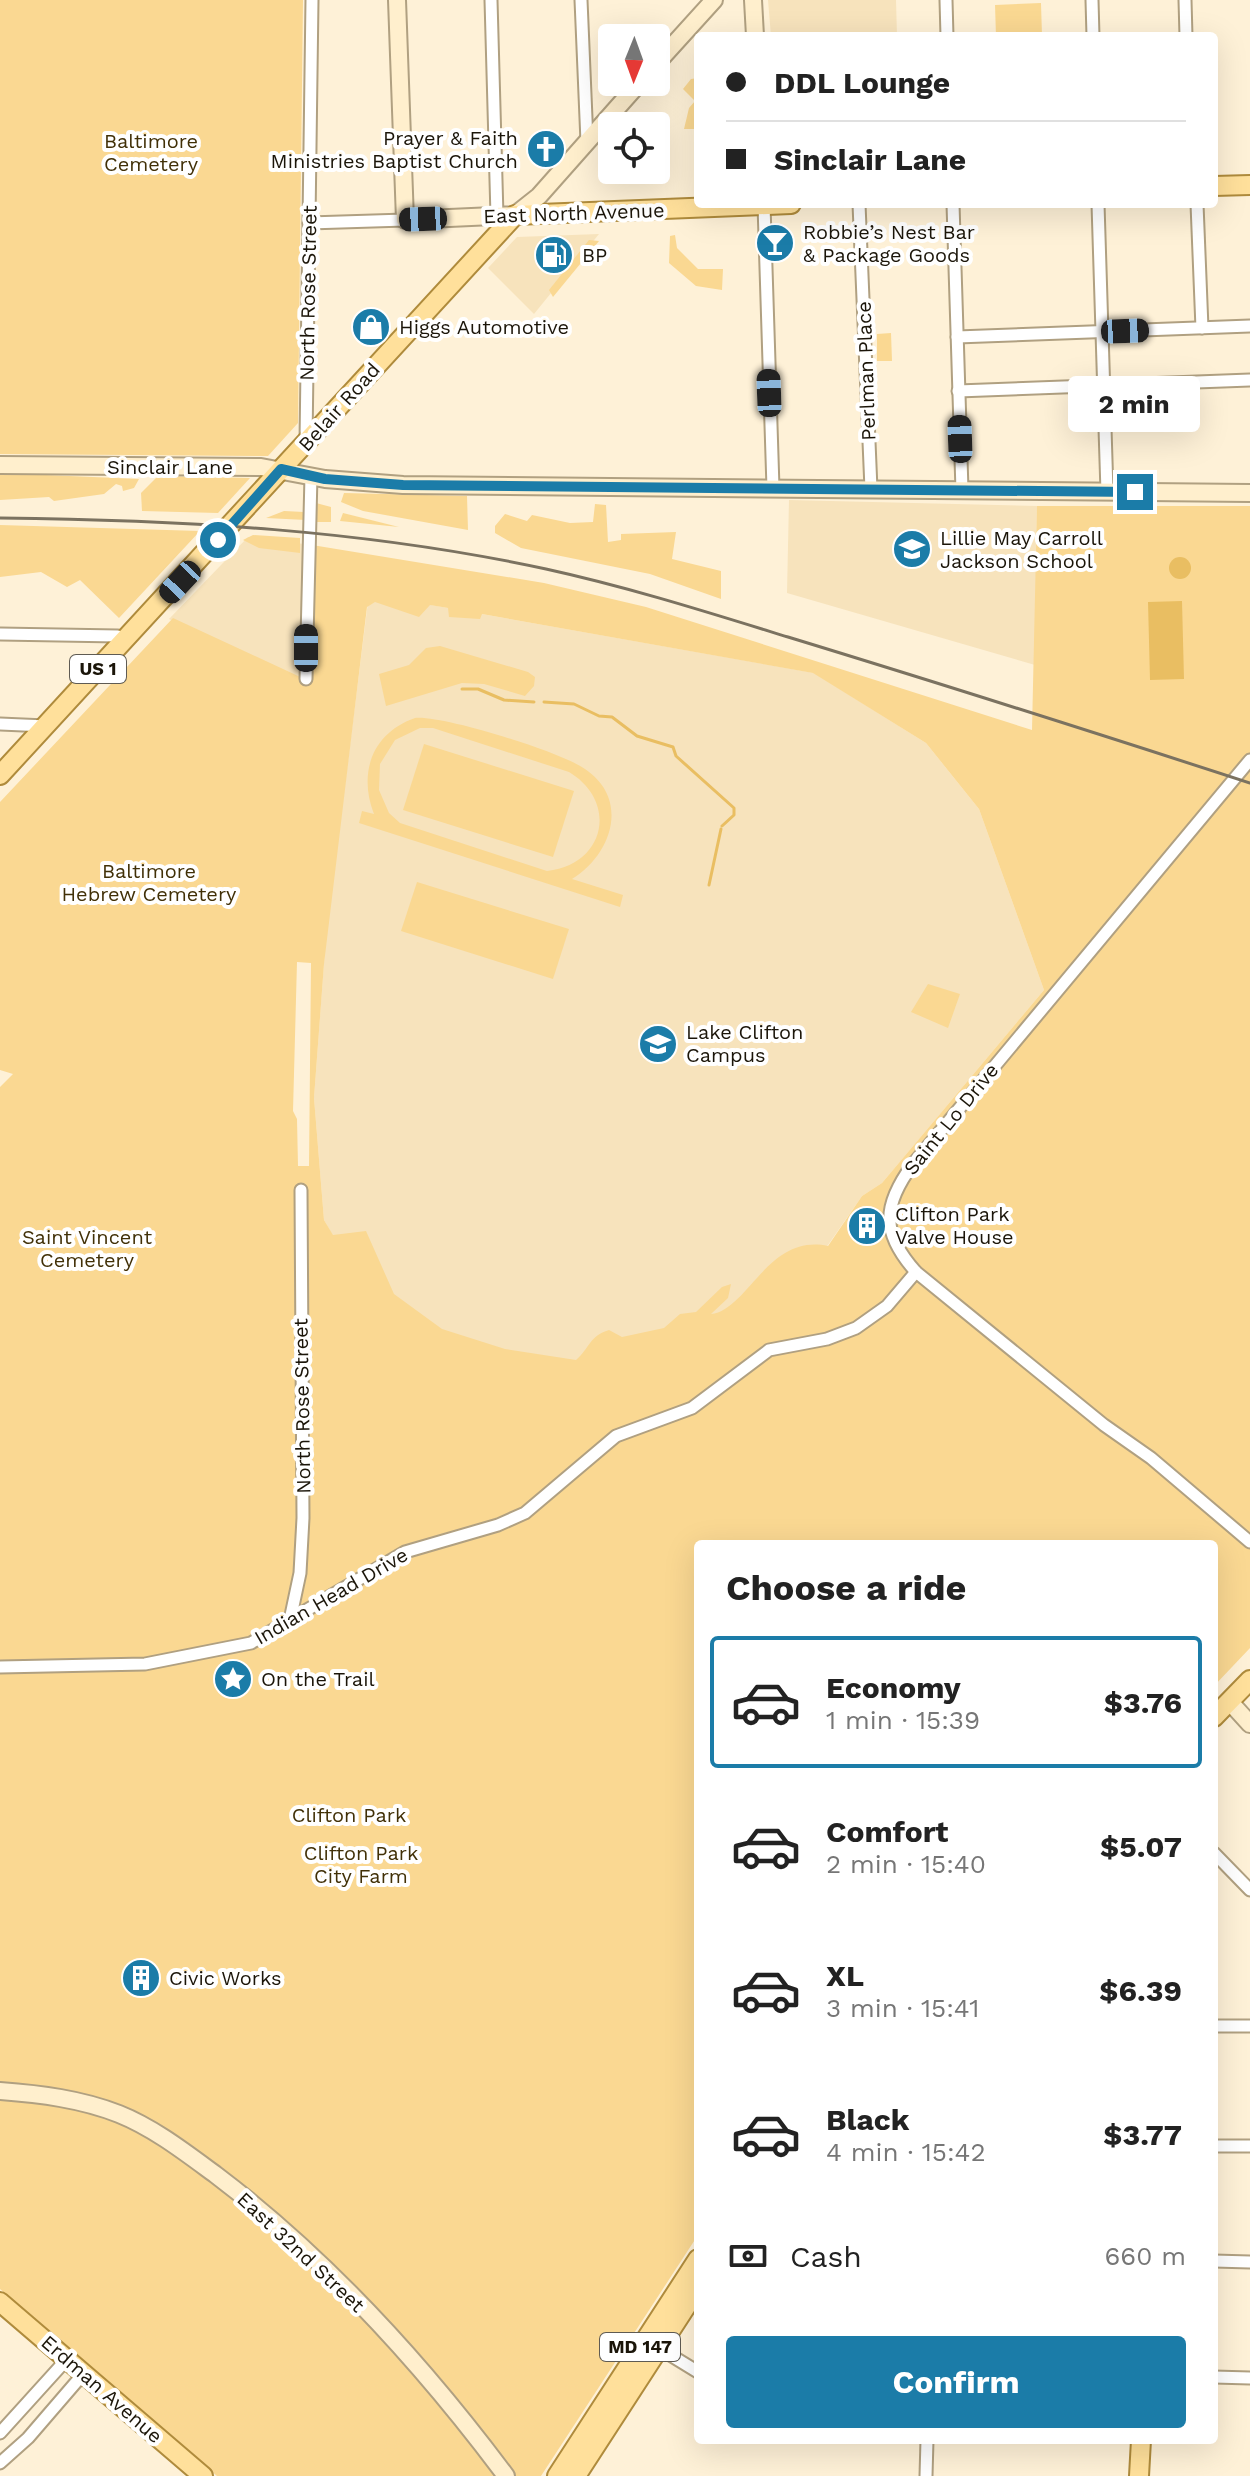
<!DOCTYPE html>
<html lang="en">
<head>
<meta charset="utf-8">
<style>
  body { margin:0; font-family:"Work Sans",sans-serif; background:#f6f6f6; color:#222; height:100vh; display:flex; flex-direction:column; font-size:30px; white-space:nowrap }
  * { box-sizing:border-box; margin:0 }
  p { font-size:26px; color:#767676 }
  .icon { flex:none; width:44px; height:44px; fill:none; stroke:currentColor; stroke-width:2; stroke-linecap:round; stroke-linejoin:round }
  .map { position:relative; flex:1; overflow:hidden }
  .panel { position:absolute; left:694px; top:1540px; width:524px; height:904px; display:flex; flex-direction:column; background:#fff; border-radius:8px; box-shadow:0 8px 32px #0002 }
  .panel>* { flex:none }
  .guide { position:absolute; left:694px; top:32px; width:524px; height:176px; border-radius:8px; box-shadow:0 8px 32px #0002; display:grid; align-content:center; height:176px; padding:0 32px; background:#fff }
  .needle { width:52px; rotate:181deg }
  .tools { position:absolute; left:598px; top:24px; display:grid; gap:16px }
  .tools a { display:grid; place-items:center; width:72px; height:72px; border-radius:8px; background:#fff; box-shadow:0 8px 32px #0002; font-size:40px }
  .end { position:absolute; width:36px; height:36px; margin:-18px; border:10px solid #1b7ca8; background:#fff; box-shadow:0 0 0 4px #fff }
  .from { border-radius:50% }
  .bubble { position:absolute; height:56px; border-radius:8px; background:#fff; box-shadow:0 8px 32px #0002; font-size:26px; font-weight:700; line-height:56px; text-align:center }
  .car { position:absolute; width:24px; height:48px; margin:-24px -12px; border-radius:10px; box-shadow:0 0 6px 2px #0007; background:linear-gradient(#222 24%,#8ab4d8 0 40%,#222 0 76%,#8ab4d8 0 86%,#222 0) }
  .guide b { display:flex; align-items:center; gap:28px; height:76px; font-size:30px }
  .guide b+b { border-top:2px solid #e0e0e0 }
  .guide i { width:20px; height:20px; background:#222 }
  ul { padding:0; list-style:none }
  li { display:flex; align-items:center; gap:24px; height:132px; margin:0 16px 12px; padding:0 16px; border:4px solid transparent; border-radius:8px }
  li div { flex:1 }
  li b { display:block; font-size:30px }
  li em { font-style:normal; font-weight:700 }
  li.active { border-color:#1b7ca8 }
  li>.icon { width:72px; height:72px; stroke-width:1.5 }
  h2 { padding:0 32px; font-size:36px; line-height:96px }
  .pay { display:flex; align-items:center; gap:20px; height:88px; padding:0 32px; font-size:30px }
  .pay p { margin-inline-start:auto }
  .primary-button { display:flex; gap:16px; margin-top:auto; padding:16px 32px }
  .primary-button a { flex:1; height:92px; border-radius:8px; background:#1b7ca8; color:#fff; font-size:32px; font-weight:700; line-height:92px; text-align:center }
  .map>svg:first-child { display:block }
  .built { fill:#f7e3bc }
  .green { fill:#fad892; fill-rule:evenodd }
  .water { fill:#e9be62 }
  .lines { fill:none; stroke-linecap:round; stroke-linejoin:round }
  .stream { stroke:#e9be62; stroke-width:3 }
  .street-casing { stroke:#b0a081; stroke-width:15 }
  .secondary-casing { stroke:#b0a081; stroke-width:20 }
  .primary-casing { stroke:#af8b3c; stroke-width:22 }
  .street { stroke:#fff; stroke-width:11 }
  .secondary { stroke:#ffefcd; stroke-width:16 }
  .primary { stroke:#ffe09b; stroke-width:18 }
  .rail { stroke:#7b7260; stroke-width:3 }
  .route { stroke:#1b7ca8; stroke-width:10 }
  .labels { text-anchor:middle; stroke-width:8; stroke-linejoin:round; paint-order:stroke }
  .shield { fill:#fff; stroke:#5f5b53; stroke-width:2 }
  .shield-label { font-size:18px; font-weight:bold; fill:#1b1509 }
  .poi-label { font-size:20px; fill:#1b1509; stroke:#fff; text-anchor:start }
  .park-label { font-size:20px; fill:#413007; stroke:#fff }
  .street-label { font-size:20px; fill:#1b1509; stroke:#fff }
</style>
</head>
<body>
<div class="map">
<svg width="1250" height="2476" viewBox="0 0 1250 2476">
  <rect width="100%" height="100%" fill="#fef1d7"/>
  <g class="built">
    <polygon points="768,0 896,0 897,36 771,36"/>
    <polygon points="599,234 534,314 488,268 517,237"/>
    <polygon points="789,500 1037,506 1035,665 787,593"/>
    <polygon points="248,537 312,545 312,683 299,685 169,619"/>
    <polygon points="369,594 814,673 926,743 979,809 1044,990 882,1183 862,1196 803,1281 513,1406 351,1268 324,1220 314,1098 326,936"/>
  </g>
  <g class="green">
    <polygon points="0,0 303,0 298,423 268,456 0,454"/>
    <polygon points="1041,3 1042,36 996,36 995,5"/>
    <polygon points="698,78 698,129 684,129 689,108 695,101 683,89 691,79"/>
    <polygon points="675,235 677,248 698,269 723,269 722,290 696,286 669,263 670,236"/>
    <polygon points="589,240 599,241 553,297 549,290"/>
    <polygon points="891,333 892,361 877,361 877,334"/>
    <polygon points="0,473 139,479 134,488 123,491 122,486 116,484 104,494 54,501 49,497 0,500"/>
    <polygon points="158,476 250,478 218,513 142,511 141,493"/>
    <polygon points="344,493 467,496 468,530 363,511 341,502"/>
    <polygon points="304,498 308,505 306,520 266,518 284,511 304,512"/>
    <polygon points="316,503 331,507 331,522 312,522"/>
    <polygon points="595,504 606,505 608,542 621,540 621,534 676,532 672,559 721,571 721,599 650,574 521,548 495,533 495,526 505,514 527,521 532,515 570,523 593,522"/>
    <path d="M 1037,506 L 1250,506 L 1250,1648 L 1214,1686 L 1214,1544 L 698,1544 L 698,2235 L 541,2476 L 217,2476 L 0,2289 L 0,1087 L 13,1074 L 0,1070 L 0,802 L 173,618 L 311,682 L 312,545 L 544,583 L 646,607 L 1032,730 ZM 375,602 L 419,617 L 430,605 L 448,608 L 449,617 L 480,619 L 482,614 L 813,673 L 926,743 L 979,809 L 1044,990 L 882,1183 L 862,1196 L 828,1246 C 768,1233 748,1310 711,1314 L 728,1298 L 731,1284 L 722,1287 L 696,1312 L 680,1314 L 664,1328 L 622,1337 L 609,1330 C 589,1336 590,1348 576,1360 L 505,1349 L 442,1329 L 394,1294 L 366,1231 L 333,1235 L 324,1220 L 314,1098 L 324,964 L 367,607 ZM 297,962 L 311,963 L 309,1166 L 298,1166 L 297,1119 L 293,1111 Z"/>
    <polygon points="343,513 399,527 340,521"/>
    <polygon points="0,525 200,531 119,618 80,580 67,587 41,572 0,577"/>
    <polygon points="253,535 300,538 300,553 259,548 243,540"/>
    <polygon points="440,646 528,672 535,677 534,686 525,696 484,684 462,683 386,706 379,674 409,665 426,648"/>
    <path d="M 415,718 C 442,715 562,752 585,769 C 631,800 611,855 572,879 L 623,895 L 620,907 L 359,823 L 362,811 L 374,814 C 358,773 372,733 415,718 ZM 420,728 L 433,728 L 569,772 C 619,802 605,865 547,871 L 400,823 L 389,813 L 379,790 L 380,764 L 395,740 Z"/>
    <polygon points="424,744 574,791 553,857 403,810"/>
    <polygon points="417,882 569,929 553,979 401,931"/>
    <polygon points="928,984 960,994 948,1028 911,1012"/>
  </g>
  <g class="water">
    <circle cx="1180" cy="568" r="11"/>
    <polygon points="1182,601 1184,679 1150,680 1148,602"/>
  </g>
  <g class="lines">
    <g class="stream">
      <polyline points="462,689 478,689 504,700 534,702"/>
      <polyline points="544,702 574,704 599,716 612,717 637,736 673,747 676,756 734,808 734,815 722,826"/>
      <polyline points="709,885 721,829"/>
    </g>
    <g class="street-casing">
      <g id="street">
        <polyline points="491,0 497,216"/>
        <polyline points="581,0 587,142"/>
        <polyline points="946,0 947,36"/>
        <polyline points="1092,0 1093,36"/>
        <polyline points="1185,0 1186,36"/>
        <polyline points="859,204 871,489"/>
        <polyline points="953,204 962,490"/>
        <polyline points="1098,204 1107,492"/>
        <polyline points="1197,204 1202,328"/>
        <polyline points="764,205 773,488"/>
        <polyline points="309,223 405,220"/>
        <polyline points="957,337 1250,326"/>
        <polyline points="958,391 1250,380"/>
        <polyline points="306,442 312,0"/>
        <polyline points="0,634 118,636 124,642"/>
        <polyline points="306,679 311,476"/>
        <polyline points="0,724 46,726"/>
        <path d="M 1250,760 L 913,1164 C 882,1206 881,1233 916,1272 L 1104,1425 L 1151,1458 L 1250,1542"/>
        <polyline points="290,1620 300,1573 303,1518 301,1190"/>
        <polyline points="0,1667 145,1664 251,1643 405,1552 498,1525 525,1513 616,1436 692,1408 769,1350 827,1339 856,1328 887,1306 916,1272"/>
        <polyline points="1214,1853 1250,1890"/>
        <polyline points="1214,2026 1250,2026"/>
        <polyline points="1214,2146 1250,2146"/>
        <polyline points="1214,2261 1250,2262"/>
        <polyline points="654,2345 698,2372"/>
        <polyline points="1214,2377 1250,2378"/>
        <polyline points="0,2433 67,2359"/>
        <polyline points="0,2463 28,2438 84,2373"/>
        <polyline points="926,2476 927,2440"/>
      </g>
    </g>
    <g class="secondary-casing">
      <g id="secondary">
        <polyline points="397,0 405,220 515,215 539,196 640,82"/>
        <polyline points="753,0 755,36"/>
        <polyline points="656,64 714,0"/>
        <polyline points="0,465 261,467 325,479 403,485 1250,493"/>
        <polyline points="1230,1702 1250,1724"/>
        <path d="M 0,2091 C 40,2094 81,2099 119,2114 C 154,2128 186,2153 216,2175 C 327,2259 423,2365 506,2476"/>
      </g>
    </g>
    <g class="primary-casing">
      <g id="primary">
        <polyline points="1214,186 1250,185"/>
        <polyline points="0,775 515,215 791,204"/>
        <polyline points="1214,1717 1250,1680"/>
        <polyline points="0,2302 203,2476"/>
        <polyline points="557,2476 698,2259"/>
        <polyline points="576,2476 698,2288"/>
        <polyline points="1139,2476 1141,2440"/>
      </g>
    </g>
    <use href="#street" class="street"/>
    <use href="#secondary" class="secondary"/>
    <use href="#primary" class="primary"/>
    <path class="rail" d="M 0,518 C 184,520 366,530 546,569 C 628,587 707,612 788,637 C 942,684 1096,733 1250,783"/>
  </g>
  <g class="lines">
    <polyline class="route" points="218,540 281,469 325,479 403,485 1135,492"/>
  </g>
  <defs>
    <g id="church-disc" transform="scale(2)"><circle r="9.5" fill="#1b7ca8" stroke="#fff"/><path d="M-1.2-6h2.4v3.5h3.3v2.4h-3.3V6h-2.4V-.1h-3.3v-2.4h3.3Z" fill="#fff"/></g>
    <g id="bar-disc" transform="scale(2)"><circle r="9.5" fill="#1b7ca8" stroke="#fff"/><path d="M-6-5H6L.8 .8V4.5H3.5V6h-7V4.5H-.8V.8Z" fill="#fff"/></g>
    <g id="fuel-disc" transform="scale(2)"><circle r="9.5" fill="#1b7ca8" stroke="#fff"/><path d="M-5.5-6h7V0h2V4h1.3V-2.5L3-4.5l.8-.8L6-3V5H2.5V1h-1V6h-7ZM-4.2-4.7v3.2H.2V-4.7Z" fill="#fff"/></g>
    <g id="shop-disc" transform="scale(2)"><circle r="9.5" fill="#1b7ca8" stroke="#fff"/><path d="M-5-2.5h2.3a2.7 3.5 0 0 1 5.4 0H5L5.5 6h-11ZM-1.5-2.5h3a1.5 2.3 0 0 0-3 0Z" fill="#fff"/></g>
    <g id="school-disc" transform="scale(2)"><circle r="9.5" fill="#1b7ca8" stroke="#fff"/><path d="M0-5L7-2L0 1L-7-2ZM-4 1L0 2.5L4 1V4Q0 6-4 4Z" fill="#fff"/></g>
    <g id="building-disc" transform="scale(2)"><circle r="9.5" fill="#1b7ca8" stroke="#fff"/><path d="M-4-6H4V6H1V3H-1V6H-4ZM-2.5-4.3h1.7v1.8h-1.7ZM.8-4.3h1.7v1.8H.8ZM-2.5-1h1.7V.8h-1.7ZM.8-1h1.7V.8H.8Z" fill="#fff"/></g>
    <g id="sight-disc" transform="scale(2)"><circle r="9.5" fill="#1b7ca8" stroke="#fff"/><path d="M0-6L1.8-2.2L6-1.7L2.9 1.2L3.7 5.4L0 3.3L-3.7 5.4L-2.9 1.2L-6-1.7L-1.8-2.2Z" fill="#fff"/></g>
  </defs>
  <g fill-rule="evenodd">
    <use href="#church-disc" x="546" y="149"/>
    <use href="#bar-disc" x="775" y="243"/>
    <use href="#fuel-disc" x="554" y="255"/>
    <use href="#shop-disc" x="371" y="327"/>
    <use href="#school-disc" x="912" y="549"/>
    <use href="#school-disc" x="658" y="1044"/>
    <use href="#building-disc" x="867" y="1226"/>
    <use href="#sight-disc" x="233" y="1679"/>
    <use href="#building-disc" x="141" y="1978"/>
  </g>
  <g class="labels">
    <g class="shield">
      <rect x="70" y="655" width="56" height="28" rx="6"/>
      <rect x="600" y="2333" width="80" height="28" rx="6"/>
    </g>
    <g class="shield-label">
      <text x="98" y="675">US 1</text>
      <text x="640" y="2353">MD 147</text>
    </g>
    <g class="poi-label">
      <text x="518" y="145" text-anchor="end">Prayer &amp; Faith<tspan x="518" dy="23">Ministries Baptist Church</tspan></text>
      <text x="803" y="239">Robbie’s Nest Bar<tspan x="803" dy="23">&amp; Package Goods</tspan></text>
      <text x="582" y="262">BP</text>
      <text x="399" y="334">Higgs Automotive</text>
      <text x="940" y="545">Lillie May Carroll<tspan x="940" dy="23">Jackson School</tspan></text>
      <text x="686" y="1039">Lake Clifton<tspan x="686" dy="23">Campus</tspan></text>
      <text x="895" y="1221">Clifton Park<tspan x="895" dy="23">Valve House</tspan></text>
      <text x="261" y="1686">On the Trail</text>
      <text x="169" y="1985">Civic Works</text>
    </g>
    <g class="park-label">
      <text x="151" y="148">Baltimore<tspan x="151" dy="23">Cemetery</tspan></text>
      <text x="149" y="878">Baltimore<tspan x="149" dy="23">Hebrew Cemetery</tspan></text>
      <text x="87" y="1244">Saint Vincent<tspan x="87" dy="23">Cemetery</tspan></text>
      <text x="349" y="1822">Clifton Park</text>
      <text x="361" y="1860">Clifton Park<tspan x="361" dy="23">City Farm</tspan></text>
    </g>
    <g class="street-label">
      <text transform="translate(574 213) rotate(-2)" y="7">East North Avenue</text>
      <text transform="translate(308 293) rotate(-89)" y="7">North Rose Street</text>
      <text transform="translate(866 371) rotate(-92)" y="7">Perlman Place</text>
      <text transform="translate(339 407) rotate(-48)" y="7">Belair Road</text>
      <text x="170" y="474">Sinclair Lane</text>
      <text transform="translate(951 1119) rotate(-51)" y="7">Saint Lo Drive</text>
      <text transform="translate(302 1406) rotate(-91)" y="7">North Rose Street</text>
      <text transform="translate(331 1596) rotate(-30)" y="7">Indian Head Drive</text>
      <text transform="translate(301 2252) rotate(43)" y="7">East 32nd Street</text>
      <text transform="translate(102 2389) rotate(41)" y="7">Erdman Avenue</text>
    </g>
  </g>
</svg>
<div class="tools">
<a><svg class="needle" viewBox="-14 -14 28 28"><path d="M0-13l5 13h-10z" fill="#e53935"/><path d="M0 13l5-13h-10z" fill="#767676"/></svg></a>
<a><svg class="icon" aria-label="locate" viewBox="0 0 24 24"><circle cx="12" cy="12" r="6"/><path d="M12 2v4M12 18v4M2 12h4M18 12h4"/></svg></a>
</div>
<i class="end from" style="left:218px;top:540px"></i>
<i class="end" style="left:1135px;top:492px"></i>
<div class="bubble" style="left:1068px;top:376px;width:132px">2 min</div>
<i class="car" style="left:423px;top:219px;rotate:268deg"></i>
<i class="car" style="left:1125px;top:331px;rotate:88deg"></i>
<i class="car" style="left:769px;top:393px;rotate:358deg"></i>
<i class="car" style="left:960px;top:439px;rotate:358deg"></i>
<i class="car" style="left:180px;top:582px;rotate:223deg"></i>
<i class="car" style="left:306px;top:648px;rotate:0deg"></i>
<div class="guide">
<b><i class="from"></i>DDL Lounge</b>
<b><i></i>Sinclair Lane</b>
</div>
<section class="panel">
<h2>Choose a ride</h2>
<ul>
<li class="active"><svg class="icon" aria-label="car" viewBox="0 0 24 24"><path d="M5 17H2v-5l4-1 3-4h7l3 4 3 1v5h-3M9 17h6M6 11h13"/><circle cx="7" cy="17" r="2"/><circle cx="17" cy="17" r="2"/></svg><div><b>Economy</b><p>1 min · 15:39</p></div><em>$3.76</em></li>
<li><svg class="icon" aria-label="car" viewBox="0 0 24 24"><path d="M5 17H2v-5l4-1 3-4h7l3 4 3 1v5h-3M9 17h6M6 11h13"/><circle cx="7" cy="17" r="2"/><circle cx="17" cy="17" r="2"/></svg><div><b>Comfort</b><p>2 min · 15:40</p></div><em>$5.07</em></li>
<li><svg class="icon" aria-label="car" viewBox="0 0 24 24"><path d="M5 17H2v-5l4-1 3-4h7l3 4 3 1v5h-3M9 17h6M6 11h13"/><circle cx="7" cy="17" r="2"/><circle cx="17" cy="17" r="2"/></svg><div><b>XL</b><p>3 min · 15:41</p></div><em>$6.39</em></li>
<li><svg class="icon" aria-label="car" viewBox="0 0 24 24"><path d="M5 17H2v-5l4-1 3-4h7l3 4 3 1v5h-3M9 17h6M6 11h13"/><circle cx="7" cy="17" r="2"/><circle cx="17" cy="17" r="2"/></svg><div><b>Black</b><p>4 min · 15:42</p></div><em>$3.77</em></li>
</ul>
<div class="pay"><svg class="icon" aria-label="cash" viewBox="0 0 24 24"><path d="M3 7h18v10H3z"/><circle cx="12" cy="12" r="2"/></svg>Cash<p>660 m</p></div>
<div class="primary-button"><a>Confirm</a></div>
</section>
</div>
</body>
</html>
